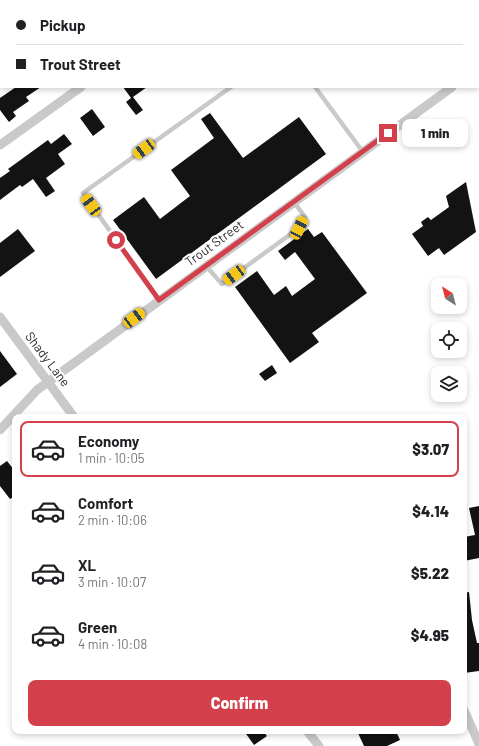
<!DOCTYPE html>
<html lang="en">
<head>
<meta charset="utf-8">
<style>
  body { margin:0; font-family:Barlow,sans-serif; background:#f2f2f2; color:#202124; height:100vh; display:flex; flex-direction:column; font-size:15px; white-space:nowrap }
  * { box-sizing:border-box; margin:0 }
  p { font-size:13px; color:#757577 }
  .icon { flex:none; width:22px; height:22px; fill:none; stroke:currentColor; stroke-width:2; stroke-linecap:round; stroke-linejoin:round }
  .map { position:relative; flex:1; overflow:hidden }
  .side { position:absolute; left:12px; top:414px; width:455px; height:320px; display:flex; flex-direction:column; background:#fff; border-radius:8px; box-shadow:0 2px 6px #0003 }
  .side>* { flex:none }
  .banner { position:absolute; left:0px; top:0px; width:479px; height:88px; box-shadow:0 2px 6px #0003; display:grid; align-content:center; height:88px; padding:0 16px; background:#fff }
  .needle { width:26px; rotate:324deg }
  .fabs { position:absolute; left:431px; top:278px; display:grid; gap:8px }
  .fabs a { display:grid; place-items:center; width:36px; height:36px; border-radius:8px; background:#fff; box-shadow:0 2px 6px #0003; font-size:20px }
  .end { position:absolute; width:18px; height:18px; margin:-9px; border:5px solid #d33f4a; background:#fff; box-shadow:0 0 0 2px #fff }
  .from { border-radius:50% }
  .bubble { position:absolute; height:28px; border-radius:8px; background:#fff; box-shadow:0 2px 6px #0003; font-size:13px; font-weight:800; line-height:28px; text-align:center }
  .car { position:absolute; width:12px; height:24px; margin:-12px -6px; border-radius:5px; box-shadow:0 0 3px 1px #0007; background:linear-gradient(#f5c518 24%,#345 0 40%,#f5c518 0 76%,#345 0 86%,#f5c518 0) }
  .banner b { display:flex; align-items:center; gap:14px; height:38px; font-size:15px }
  .banner b+b { border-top:1px solid #e0e0e0 }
  .banner i { width:10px; height:10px; background:#202124 }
  ul { padding:7px 0 0; list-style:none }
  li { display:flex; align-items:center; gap:12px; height:56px; margin:0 8px 6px; padding:0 8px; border:2px solid transparent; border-radius:8px }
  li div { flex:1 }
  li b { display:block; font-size:15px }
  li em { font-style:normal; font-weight:800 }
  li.on { border-color:#d33f4a }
  li>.icon { width:36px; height:36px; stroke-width:1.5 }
  .primary-button { display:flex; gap:8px; margin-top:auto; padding:8px 16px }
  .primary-button a { flex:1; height:46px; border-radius:8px; background:#d33f4a; color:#fff; font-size:16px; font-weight:800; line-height:46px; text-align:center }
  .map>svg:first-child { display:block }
  .building { fill:#131313 }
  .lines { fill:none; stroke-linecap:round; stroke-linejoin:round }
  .lane { stroke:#c9c9c9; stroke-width:4.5 }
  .street { stroke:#c9c9c9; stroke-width:9 }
  .route { stroke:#d33f4a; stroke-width:5 }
  .labels { text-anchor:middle; stroke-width:4; stroke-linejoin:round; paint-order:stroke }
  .street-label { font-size:13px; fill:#2c2c2c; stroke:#fff }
</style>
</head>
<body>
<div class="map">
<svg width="479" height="746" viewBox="0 0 479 746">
  <rect width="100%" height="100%" fill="#fff"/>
  <g class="building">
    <polygon points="16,87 41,87 26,97 29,101 13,112 16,116 9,122 0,110 0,98"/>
    <polygon points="123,87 147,87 133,97 143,110 136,115 126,102 131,98"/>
    <polygon points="92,109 105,127 93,136 80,118"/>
    <polygon points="210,113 243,158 299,117 326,154 156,279 113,220 144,197 160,219 190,196 171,170 214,138 201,119"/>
    <polygon points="64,134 72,144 58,154 65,164 46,178 55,191 46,197 33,179 22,187 20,185 0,200 0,178 10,171 8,169 48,140 51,144"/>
    <polygon points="466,182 476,232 444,255 439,248 428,256 412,234 423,226 421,222 428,217 431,220 449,207 446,196"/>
    <polygon points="18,229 35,251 0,277 0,243"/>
    <polygon points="308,229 314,237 322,232 367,293 312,333 319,342 290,363 235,287 257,271 274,295 286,286 292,296 315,279 295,252 285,260 278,251"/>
    <polygon points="0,351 17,374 0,387"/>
    <polygon points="272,365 277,373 265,381 259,374"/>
    <polygon points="7,461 15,471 15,496 10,499 0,486 0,466"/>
    <polygon points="479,506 479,558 464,561 464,537 475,535 469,508"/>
    <polygon points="469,592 472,620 477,643 479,643 479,671 464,673 464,664 467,663 464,642 464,593"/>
    <polygon points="244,731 263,731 267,736 254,745"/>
    <polygon points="357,731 396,731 400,740 387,746 364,746"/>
  </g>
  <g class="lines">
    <g class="lane">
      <polyline points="315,87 363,152"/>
      <polyline points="206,266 222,284 299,228 305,217 294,202"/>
      <polyline points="159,300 83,193 231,87"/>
    </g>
    <g class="street">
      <polyline points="200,1 201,0"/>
      <polyline points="478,70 479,69"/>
      <polyline points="0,145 81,87"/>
      <polyline points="0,317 74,417"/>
      <polyline points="0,430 37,390 452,87"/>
      <polyline points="464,710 479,744"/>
      <polyline points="307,731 319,746"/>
    </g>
  </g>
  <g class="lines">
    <polyline class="route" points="116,240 159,300 388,133"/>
  </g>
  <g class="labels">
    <g class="street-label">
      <text transform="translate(214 243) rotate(-36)" y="5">Trout Street</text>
      <text transform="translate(48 359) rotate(53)" y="5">Shady Lane</text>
    </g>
  </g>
</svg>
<div class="fabs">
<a><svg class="needle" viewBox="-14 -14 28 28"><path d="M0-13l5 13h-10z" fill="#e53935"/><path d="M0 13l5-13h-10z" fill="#757577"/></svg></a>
<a><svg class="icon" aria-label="locate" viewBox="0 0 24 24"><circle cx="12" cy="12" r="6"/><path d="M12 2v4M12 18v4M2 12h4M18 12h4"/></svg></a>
<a><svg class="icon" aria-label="layers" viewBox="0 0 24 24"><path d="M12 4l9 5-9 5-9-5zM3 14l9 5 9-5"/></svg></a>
</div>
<i class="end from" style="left:116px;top:240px"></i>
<i class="end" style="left:388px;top:133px"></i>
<div class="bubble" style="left:402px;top:119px;width:66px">1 min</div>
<i class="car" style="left:144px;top:149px;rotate:234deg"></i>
<i class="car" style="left:91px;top:205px;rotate:324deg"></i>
<i class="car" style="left:299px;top:228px;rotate:26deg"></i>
<i class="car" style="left:234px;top:275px;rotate:234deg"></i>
<i class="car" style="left:134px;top:318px;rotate:53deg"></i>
<div class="banner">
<b><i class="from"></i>Pickup</b>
<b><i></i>Trout Street</b>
</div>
<section class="side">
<ul>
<li class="on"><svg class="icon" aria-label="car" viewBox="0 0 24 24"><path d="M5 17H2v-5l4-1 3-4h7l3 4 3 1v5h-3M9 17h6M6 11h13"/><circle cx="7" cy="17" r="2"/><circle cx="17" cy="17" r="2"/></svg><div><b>Economy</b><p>1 min · 10:05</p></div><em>$3.07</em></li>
<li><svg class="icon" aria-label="car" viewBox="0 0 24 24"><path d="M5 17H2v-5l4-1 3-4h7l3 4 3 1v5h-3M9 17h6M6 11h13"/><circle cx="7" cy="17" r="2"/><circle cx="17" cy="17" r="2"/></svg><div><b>Comfort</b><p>2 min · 10:06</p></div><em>$4.14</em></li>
<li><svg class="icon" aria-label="car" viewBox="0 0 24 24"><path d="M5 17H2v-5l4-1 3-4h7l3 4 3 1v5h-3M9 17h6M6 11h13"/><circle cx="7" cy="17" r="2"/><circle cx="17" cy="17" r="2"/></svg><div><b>XL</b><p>3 min · 10:07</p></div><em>$5.22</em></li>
<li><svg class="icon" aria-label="car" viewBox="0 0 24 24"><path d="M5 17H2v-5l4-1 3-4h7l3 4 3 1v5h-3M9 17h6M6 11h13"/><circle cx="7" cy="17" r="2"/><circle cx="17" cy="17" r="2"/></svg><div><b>Green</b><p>4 min · 10:08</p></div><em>$4.95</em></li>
</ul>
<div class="primary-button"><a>Confirm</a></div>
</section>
</div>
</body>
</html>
